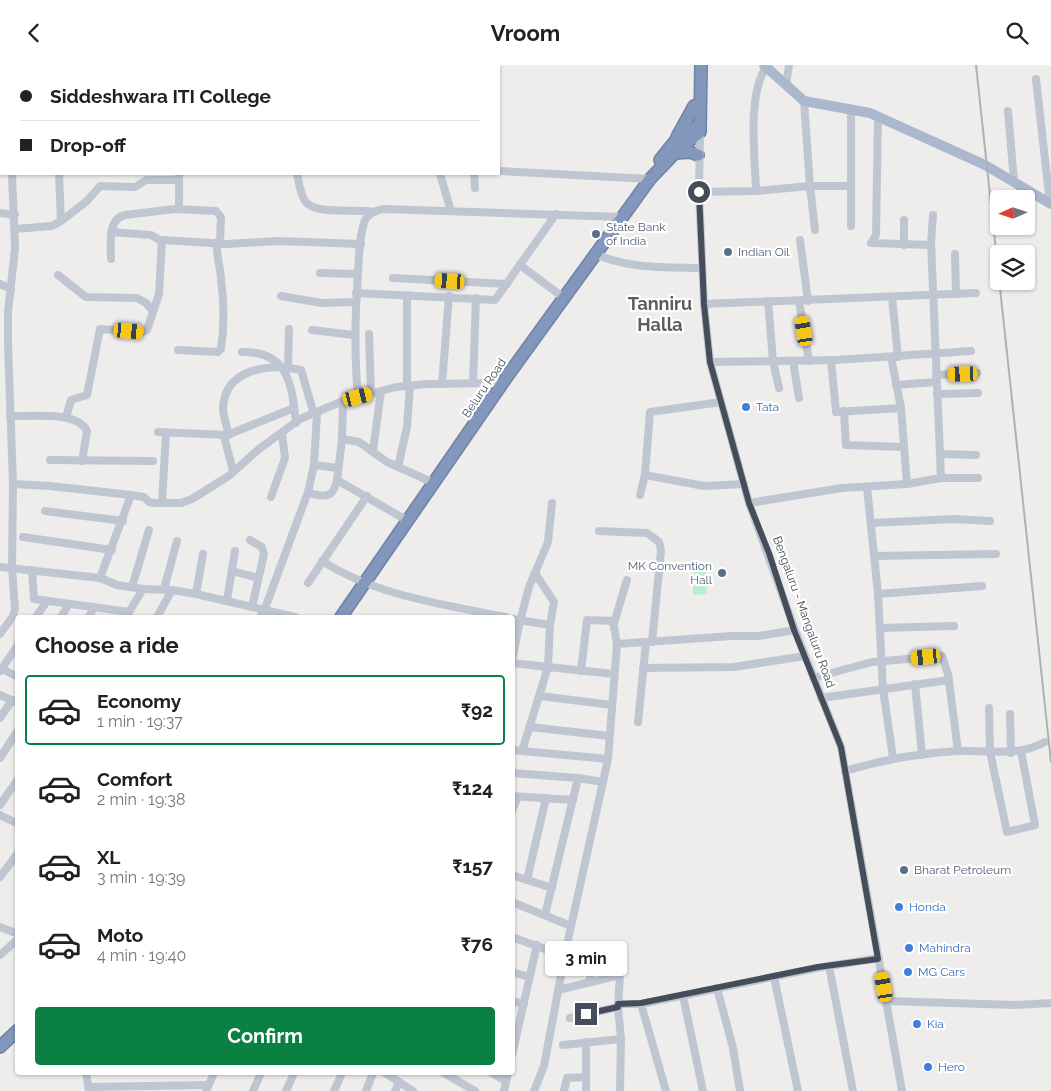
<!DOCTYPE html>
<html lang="en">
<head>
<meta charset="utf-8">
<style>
  body { margin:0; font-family:Raleway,sans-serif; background:#f6f6f6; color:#202124; height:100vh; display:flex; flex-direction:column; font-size:19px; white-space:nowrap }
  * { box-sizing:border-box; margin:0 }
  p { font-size:16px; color:#757577 }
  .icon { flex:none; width:28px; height:28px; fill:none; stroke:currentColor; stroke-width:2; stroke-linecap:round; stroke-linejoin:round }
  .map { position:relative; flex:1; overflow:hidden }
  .panel { position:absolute; left:15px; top:550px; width:500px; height:460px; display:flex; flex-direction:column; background:#fff; border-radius:5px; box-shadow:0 1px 4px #0004 }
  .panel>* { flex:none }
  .banner { position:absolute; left:0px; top:0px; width:500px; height:110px; box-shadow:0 1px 4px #0004; display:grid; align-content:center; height:110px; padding:0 20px; background:#fff }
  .needle { width:32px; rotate:267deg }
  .tools { position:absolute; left:990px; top:125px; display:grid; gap:10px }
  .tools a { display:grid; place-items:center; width:45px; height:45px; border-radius:5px; background:#fff; box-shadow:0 1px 4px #0004; font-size:25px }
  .end { position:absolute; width:22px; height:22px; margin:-11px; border:6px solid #454d5a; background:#fff; box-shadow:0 0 0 2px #fff }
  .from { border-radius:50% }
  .bubble { position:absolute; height:35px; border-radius:5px; background:#fff; box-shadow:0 1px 4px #0004; font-size:16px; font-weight:700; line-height:35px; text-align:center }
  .car { position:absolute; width:15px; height:30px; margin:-15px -8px; border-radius:6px; box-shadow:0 0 4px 1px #0007; background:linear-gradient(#f5c518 24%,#345 0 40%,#f5c518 0 76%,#345 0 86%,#f5c518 0) }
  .banner b { display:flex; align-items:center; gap:18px; height:48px; font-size:19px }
  .banner b+b { border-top:1px solid #e0e0e0 }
  .banner i { width:12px; height:12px; background:#202124 }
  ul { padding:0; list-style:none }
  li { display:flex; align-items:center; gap:15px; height:70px; margin:0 10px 8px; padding:0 10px; border:2px solid transparent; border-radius:5px }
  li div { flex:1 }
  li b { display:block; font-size:19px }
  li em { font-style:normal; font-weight:700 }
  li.selected { border-color:#0b8043 }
  li>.icon { width:45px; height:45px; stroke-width:1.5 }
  h2 { padding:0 20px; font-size:22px; line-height:60px }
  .primary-button { display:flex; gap:10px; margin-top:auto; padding:10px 20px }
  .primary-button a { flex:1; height:58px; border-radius:5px; background:#0b8043; color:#fff; font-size:20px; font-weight:700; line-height:58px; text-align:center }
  header { display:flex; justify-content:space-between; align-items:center; height:65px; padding:0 20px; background:#fff; font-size:22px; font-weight:700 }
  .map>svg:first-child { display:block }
  .green { fill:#b9eed5 }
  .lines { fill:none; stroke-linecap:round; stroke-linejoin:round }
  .highway-casing { stroke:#6e82a8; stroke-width:14 }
  .minor { stroke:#bfc6d2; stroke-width:8 }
  .major { stroke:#abb7cc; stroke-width:10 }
  .highway { stroke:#8397bc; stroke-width:11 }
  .rail { stroke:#aeb0b7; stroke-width:2 }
  .route { stroke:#454d5a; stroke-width:6 }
  .service-dot { fill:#5c6f8a; stroke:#fff; stroke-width:2 }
  .shop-dot { fill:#3f7fe0; stroke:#fff; stroke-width:2 }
  .labels { text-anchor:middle; stroke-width:4.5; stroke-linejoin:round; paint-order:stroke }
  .service-label { font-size:12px; fill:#4e5e75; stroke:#fff; text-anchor:start }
  .street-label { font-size:12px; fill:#454d5a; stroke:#fff }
  .shop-label { font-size:12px; fill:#366cbe; stroke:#fff; text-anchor:start }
  .district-label { font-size:18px; font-weight:bold; fill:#595c61; stroke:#fff }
</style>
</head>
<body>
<header><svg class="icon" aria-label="back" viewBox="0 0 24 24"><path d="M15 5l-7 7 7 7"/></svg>Vroom<svg class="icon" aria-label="search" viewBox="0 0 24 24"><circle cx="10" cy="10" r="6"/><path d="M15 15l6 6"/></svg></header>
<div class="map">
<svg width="1051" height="1026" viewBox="0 0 1051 1026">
  <rect width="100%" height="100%" fill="#efecec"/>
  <polygon class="green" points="698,501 706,501 707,529 693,530 693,505"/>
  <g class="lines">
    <g class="highway-casing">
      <g id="highway">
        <polyline points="677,72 694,41"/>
        <polyline points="675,88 690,87 698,90"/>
        <polyline points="660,95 677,74 699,60"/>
        <polyline points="341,552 506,313 650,114 675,88 700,67 701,0"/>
        <polyline points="0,982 18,965"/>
      </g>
    </g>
    <g class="minor">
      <polyline points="240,0 241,1"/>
      <polyline points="200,1 200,0"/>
      <polyline points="1036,14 1050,139"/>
      <polyline points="786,20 789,0"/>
      <polyline points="1008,46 1014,116"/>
      <polyline points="878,52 876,170 871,178 931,180"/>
      <polyline points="700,67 699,127 704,239 710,297 749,438 795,565 841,682 902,1026"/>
      <polyline points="499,106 650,114"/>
      <polyline points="179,109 179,144"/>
      <path d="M 297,109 C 299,117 300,128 305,136 C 315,151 357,143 374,147"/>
      <polyline points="440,109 451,146"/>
      <polyline points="474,109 475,123"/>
      <polyline points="756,126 810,121 804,36"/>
      <path d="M 699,127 L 756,126 C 755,91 747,31 766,2"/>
      <polyline points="0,148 15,150"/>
      <polyline points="933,150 931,177 941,413"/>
      <polyline points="904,155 904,180"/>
      <polyline points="61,156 87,136 100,121 135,122 146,115 179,115"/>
      <polyline points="851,161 851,45"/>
      <polyline points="15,164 52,161 61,156 59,109"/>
      <polyline points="815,165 810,121 851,121"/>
      <polyline points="111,167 151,170 161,176"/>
      <polyline points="800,175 808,236"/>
      <path d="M 595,189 C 630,204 665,202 702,203"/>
      <polyline points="955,189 956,229"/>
      <path d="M 111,194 C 111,180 107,154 125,150 L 175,144 L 216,146 L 221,152 L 220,178"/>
      <polyline points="520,200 564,233"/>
      <polyline points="320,208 358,209"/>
      <polyline points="58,210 86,232 137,233 146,238 153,246"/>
      <polyline points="393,213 507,219"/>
      <polyline points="0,219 11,224"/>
      <polyline points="356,228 495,235 556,149"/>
      <polyline points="281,231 322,238 356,237"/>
      <polyline points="892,232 898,292"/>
      <polyline points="768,236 773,296 779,323"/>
      <polyline points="799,236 809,296"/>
      <polyline points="704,239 976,228"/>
      <polyline points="312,265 354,270"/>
      <polyline points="369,269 371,329"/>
      <path d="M 178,285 L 218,287 L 221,284 C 225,259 224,237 221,213 C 220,200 216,190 217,177"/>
      <path d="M 242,287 C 289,286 292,321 296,358"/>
      <polyline points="831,295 836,347 901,343"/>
      <polyline points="793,296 799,333"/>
      <polyline points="710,297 836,295 971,286"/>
      <polyline points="288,304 289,264"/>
      <polyline points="936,310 977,308"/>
      <polyline points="473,318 476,233"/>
      <polyline points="442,319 449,231"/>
      <polyline points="896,320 936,317"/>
      <polyline points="407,321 407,230"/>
      <polyline points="937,329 978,328"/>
      <path d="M 358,332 C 354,290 355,250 358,209 C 359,192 359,171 365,155 C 369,148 377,145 384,144 L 622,152"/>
      <polyline points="343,336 342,374 337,415 408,456"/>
      <polyline points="844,346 846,380 904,382"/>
      <path d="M 10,351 C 31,352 77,345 87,366 L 82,396"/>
      <polyline points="66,352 71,335 87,330 100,264 142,267 147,265 159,229 162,175 227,179 278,176 361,179"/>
      <polyline points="158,367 227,370 294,343"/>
      <path d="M 229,370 C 227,361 223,351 223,343 C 225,303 270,298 301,305 L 314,349"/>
      <polyline points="224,371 233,406"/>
      <polyline points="342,374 359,377 387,397 434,418"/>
      <polyline points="373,386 381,326"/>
      <polyline points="940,389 976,390"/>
      <polyline points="50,395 153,396"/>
      <polyline points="314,400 338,403"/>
      <polyline points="398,402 407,362 410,321"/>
      <polyline points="645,410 704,421 744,419"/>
      <polyline points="13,419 50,421 131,430 144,432 149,437 154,438 181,438 192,434 230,410 259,384 300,354 343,336 396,322 427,319 502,318"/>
      <polyline points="907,419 941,413 978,413"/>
      <polyline points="867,422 878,529 982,521"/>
      <path d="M 308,428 C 325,432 333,434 337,415"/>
      <polyline points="640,430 645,410 650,347 721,337"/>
      <polyline points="271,432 285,393 282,368"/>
      <polyline points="162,438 166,368"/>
      <polyline points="749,438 842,423 907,419 901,343 891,292"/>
      <polyline points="45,446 123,456"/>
      <polyline points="871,458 954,454 990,456"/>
      <polyline points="599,466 647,468 659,477 661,485 652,577"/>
      <polyline points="23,472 112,485"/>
      <polyline points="250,475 262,482 264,489 252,542"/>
      <polyline points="874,491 996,489"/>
      <path d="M 322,496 C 377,531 442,539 505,552"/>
      <polyline points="0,502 100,513 117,520 143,524 172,525 196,529 295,552"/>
      <polyline points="32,505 34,534 129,547"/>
      <polyline points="232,506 258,513"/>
      <polyline points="535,508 554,537 550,560 548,602 614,609"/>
      <polyline points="100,513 131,430"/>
      <polyline points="308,518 367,431"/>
      <polyline points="132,522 149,465"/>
      <polyline points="164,524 177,476"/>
      <polyline points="196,529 203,489"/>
      <polyline points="878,529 883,624 893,693"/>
      <polyline points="227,535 235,486"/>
      <polyline points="36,552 47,536"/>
      <polyline points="61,552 69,539"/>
      <polyline points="89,552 94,542"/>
      <polyline points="126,552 143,524"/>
      <polyline points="157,552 172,525"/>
      <polyline points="260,552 264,546 308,427 314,400 317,348"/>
      <polyline points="512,554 550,560"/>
      <polyline points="614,558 627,515"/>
      <polyline points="880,563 954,561"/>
      <polyline points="0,569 13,551 15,544 12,503 13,419 8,279 8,247 15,183 12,109"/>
      <polyline points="512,596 520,556 529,522 548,477 552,438"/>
      <polyline points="512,598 548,602 522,686"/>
      <polyline points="0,603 18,612"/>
      <polyline points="643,603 734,602 805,591"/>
      <polyline points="0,606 18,580"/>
      <polyline points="581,606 587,555 613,556 617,579"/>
      <polyline points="813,613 872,597 942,591 948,609 958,686"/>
      <polyline points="915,619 922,690"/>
      <polyline points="0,630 18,638"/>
      <polyline points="540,631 612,640"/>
      <polyline points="821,633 949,615"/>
      <polyline points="989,643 990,687 1007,767 1035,760 1021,686"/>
      <polyline points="1010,649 1011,688"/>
      <polyline points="0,653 12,635"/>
      <polyline points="638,657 646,578"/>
      <polyline points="530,662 609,671"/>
      <polyline points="512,685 608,694"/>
      <polyline points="0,693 18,665"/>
      <path d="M 845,706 C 882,695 919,688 958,686 C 988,685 1018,692 1045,677"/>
      <polyline points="512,708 578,713 603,717"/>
      <polyline points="512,731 573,735"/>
      <polyline points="0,740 18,714"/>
      <polyline points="512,746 518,732"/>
      <polyline points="0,750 18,759"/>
      <polyline points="512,810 552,823"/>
      <polyline points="0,812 18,788"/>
      <polyline points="527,815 546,733"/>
      <polyline points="512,837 571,861"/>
      <polyline points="545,850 578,713"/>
      <polyline points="0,862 18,869"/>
      <polyline points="512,872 564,891"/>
      <polyline points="0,890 18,874"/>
      <polyline points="829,901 853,1026"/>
      <polyline points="512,907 529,912"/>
      <polyline points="774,912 798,1026"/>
      <polyline points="590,916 591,883"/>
      <polyline points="717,923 733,983 740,1026"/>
      <polyline points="558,925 620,910 618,942 570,953"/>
      <polyline points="683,931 703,1026"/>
      <polyline points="512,936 524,939"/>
      <polyline points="886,936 1015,940 1051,938"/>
      <polyline points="618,939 641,939"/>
      <polyline points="618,942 621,974 620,1026"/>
      <polyline points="563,980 621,974"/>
      <polyline points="512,990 537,880"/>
      <polyline points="86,1008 89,1025"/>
      <polyline points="385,1008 413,1026"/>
      <polyline points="444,1008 475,1026"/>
      <polyline points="492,1008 506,1016"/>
      <polyline points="88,1022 208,1020"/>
      <polyline points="206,1026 214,1008"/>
      <polyline points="253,1026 261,1008"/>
      <polyline points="286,1026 294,1008"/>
      <polyline points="334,1026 342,1008"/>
      <polyline points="366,1026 373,1008"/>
      <polyline points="395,1026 399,1017"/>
      <polyline points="504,1026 508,1008"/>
      <polyline points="534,1026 544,1001 566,884 608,694 617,579 732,571 759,571 795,565"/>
      <polyline points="564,1026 567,1013 586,1012"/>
      <polyline points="586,1026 586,977"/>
      <polyline points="666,1026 641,939 817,903 879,893"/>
    </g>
    <polyline class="major" points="764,0 804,36 870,48 985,100 1051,139"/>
    <use href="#highway" class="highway"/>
    <polyline class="rail" points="976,0 1051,697"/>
  </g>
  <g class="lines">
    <polyline class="route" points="586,949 618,942 618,939 641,938 818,902 878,894 841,682 794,565 769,488 749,438 710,297 704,239 699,127"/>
  </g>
  <g class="service-dot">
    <circle cx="596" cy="169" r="5"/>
    <circle cx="728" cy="187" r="5"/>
    <circle cx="722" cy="508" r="5"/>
    <circle cx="904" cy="805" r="5"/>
  </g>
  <g class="shop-dot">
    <circle cx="746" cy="342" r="5"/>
    <circle cx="899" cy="842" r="5"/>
    <circle cx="909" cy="883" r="5"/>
    <circle cx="908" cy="907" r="5"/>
    <circle cx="917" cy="959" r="5"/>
    <circle cx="928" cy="1002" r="5"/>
  </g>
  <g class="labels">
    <g class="service-label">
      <text x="606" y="166">State Bank<tspan x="606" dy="14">of India</tspan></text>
      <text x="738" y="191">Indian Oil</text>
      <text x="712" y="505" text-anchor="end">MK Convention<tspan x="712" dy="14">Hall</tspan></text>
      <text x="914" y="809">Bharat Petroleum</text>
    </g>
    <g class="street-label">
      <text transform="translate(484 323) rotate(-56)" y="4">Beluru Road</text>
      <text transform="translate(804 547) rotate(70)" y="4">Bengaluru - Mangaluru Road</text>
    </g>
    <g class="shop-label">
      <text x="756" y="346">Tata</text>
      <text x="909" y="846">Honda</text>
      <text x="919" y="887">Mahindra</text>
      <text x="918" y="911">MG Cars</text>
      <text x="927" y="963">Kia</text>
      <text x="938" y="1006">Hero</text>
    </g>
    <g class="district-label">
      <text x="660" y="245">Tanniru<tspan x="660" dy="21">Halla</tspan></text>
    </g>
  </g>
</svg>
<div class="tools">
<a><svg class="needle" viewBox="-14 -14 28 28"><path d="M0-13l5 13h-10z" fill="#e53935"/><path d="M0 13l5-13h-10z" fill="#757577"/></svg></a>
<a><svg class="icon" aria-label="layers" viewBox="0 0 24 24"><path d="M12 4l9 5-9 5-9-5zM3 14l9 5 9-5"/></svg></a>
</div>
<i class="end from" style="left:699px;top:127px"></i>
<i class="end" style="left:586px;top:949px"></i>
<div class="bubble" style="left:545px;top:876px;width:82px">3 min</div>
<i class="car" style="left:450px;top:216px;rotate:273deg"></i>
<i class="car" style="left:129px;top:266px;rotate:95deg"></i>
<i class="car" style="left:804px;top:266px;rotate:351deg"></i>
<i class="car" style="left:963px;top:309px;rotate:268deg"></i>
<i class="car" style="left:358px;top:332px;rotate:76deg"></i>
<i class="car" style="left:926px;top:592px;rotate:264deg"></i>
<i class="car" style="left:884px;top:922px;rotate:350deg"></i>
<div class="banner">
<b><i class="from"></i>Siddeshwara ITI College</b>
<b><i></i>Drop-off</b>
</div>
<section class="panel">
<h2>Choose a ride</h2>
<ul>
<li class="selected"><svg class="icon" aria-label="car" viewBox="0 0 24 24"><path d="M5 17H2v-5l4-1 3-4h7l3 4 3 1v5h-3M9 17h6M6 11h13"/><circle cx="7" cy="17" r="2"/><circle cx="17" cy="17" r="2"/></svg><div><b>Economy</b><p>1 min · 19:37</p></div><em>₹92</em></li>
<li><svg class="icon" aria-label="car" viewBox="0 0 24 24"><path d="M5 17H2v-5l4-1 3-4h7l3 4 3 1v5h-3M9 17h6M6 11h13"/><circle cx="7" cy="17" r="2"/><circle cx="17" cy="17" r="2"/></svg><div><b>Comfort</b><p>2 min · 19:38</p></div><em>₹124</em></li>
<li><svg class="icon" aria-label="car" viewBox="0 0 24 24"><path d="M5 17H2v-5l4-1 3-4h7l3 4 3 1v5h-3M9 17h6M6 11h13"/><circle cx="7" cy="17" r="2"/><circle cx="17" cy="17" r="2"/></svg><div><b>XL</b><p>3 min · 19:39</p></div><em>₹157</em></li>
<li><svg class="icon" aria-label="car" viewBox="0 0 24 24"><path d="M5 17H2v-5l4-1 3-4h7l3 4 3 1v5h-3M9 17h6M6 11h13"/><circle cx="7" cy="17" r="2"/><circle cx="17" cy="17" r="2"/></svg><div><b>Moto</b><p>4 min · 19:40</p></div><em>₹76</em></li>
</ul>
<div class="primary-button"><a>Confirm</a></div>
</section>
</div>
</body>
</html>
